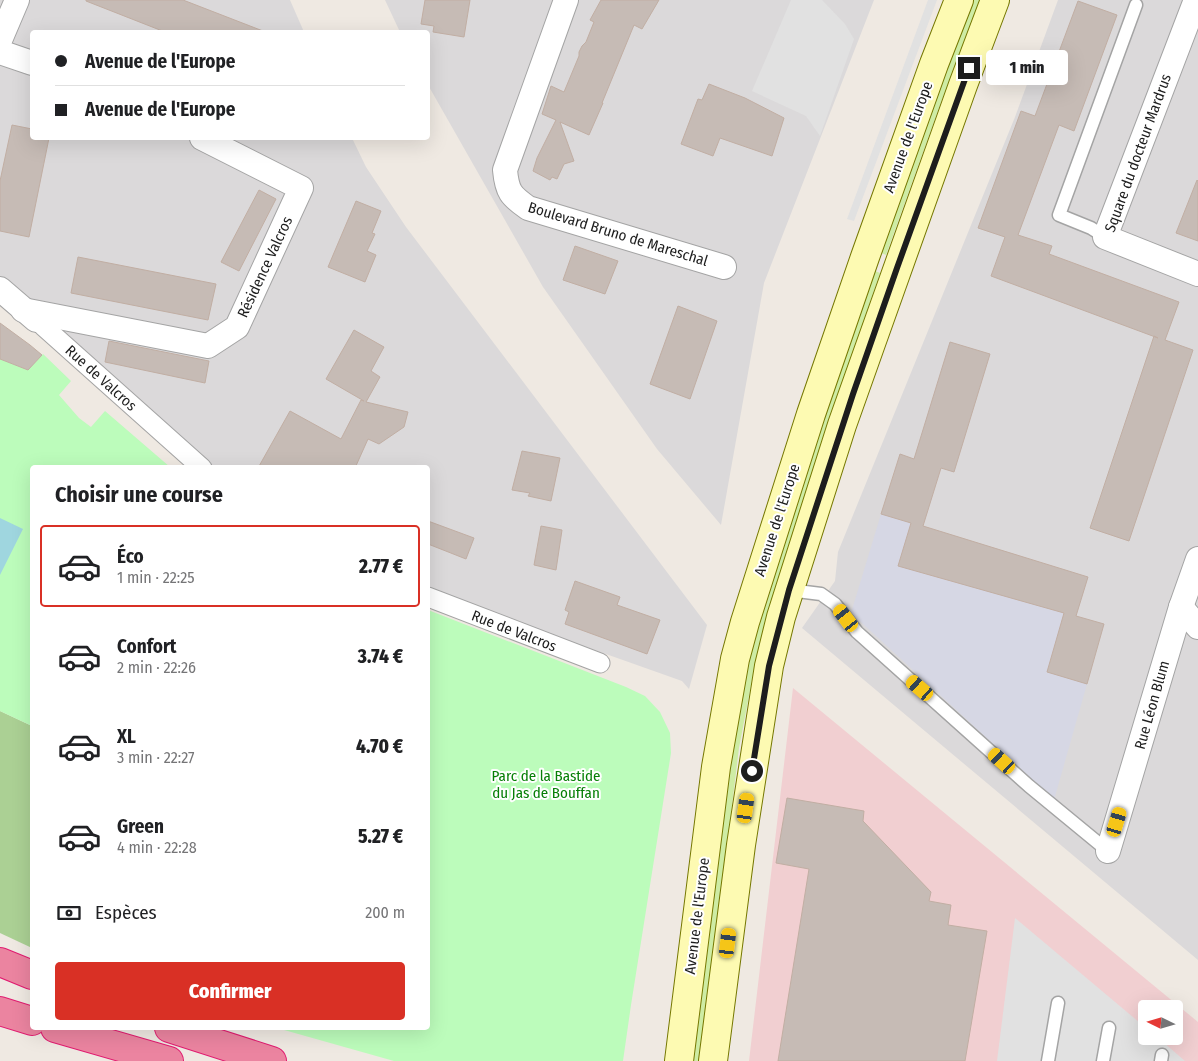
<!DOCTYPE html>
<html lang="fr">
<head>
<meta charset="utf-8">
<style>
  body { margin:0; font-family:"Fira Sans Condensed",sans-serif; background:#f2f2f2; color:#202124; height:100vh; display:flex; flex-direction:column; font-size:19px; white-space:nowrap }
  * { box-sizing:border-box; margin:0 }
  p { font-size:16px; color:#757577 }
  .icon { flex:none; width:28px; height:28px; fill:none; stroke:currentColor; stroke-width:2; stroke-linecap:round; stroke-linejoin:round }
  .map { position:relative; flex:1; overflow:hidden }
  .details { position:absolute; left:30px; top:465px; width:400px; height:565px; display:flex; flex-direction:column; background:#fff; border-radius:5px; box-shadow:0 5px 20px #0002 }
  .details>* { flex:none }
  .top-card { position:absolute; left:30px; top:30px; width:400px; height:110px; border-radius:5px; box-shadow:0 5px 20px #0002; display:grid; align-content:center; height:110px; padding:0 25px; background:#fff }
  .needle { width:32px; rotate:275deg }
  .buttons { position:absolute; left:1138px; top:1000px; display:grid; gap:10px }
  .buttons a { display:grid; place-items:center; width:45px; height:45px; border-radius:5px; background:#fff; box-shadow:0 5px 20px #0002; font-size:25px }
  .end { position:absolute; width:22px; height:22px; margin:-11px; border:6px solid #1d1d1d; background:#fff; box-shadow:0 0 0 2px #fff }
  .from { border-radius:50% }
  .bubble { position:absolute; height:35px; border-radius:5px; background:#fff; box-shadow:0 5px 20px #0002; font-size:16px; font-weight:800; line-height:35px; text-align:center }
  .car { position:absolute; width:15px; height:30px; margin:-15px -8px; border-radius:6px; box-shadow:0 0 4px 1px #0007; background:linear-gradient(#f5c518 24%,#345 0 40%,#f5c518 0 76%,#345 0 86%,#f5c518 0) }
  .top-card b { display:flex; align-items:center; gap:18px; height:48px; font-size:19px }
  .top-card b+b { border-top:1px solid #e0e0e0 }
  .top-card i { width:12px; height:12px; background:#202124 }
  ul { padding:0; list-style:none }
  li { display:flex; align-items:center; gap:15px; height:82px; margin:0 10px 8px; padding:0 15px; border:2px solid transparent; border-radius:5px }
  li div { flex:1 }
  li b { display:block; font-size:19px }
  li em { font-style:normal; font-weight:800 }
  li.active { border-color:#d93025 }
  li>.icon { width:45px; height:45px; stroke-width:1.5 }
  h2 { padding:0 25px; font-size:22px; line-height:60px }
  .pay { display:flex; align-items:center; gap:12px; height:55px; padding:0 25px; font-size:19px }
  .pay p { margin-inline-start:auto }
  .cta { display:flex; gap:10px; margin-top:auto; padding:10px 25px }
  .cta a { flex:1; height:58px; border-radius:5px; background:#d93025; color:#fff; font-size:20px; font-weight:800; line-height:58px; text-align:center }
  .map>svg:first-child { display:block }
  .residential { fill:#dbd9da }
  .commercial { fill:#f1cfd1; fill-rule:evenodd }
  .grass { fill:#ceeca4 }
  .forest { fill:#abd094 }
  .park { fill:#bcfcbb }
  .parking { fill:#e1e1e1 }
  .plaza { fill:#d6d7e4 }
  .water { fill:#9fd6df }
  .building { fill:#c6bbb5; stroke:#c1aea3 }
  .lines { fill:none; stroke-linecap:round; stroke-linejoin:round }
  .service-casing { stroke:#a4a4a4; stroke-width:15 }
  .pedestrian-casing { stroke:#a4a4a4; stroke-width:21 }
  .minor-casing { stroke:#a4a4a4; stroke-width:26 }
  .secondary-casing { stroke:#757700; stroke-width:30 }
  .motorway-casing { stroke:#e11b70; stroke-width:30 }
  .service { stroke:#fff; stroke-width:12 }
  .pedestrian { stroke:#fff; stroke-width:19 }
  .minor { stroke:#fff; stroke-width:24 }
  .secondary { stroke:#fdfab2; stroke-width:28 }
  .motorway { stroke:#eb84a0; stroke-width:28 }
  .route { stroke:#1d1d1d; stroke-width:6 }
  .labels { text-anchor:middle; stroke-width:4; stroke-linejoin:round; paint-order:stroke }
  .street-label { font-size:15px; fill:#1d1d1d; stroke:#fff }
  .park-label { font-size:15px; fill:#067f06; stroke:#fff }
</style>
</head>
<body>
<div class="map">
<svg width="1198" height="1061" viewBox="0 0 1198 1061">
  <rect width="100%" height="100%" fill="#efe9e2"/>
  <g class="residential">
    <polygon points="0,0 290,0 304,32 32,32 32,138 352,138 366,167 406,227 707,625 689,689 682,681 428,591 428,468 211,467 0,280"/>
    <polygon points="385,0 874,0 764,283 721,525 657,449 543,287 428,85 428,32 400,32"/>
    <polygon points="1058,0 1198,0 1198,960 802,628 835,581 838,552 1015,117"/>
  </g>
  <path class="commercial" d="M 793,688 L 1198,1022 L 1198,1061 L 749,1061 ZM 1146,1009 L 1174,1009 L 1174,1036 L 1146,1036 Z"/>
  <g class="grass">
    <polygon points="971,0 980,0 940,105 886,255 879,252"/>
    <polygon points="873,270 880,273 826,430 788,550 756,659 739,748 701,1061 692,1061 733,748 751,653 778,557"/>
  </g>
  <polygon class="forest" points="0,711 32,726 32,948 0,933"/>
  <g class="park">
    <polygon points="43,354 71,381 59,395 79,418 91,427 105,411 170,467 32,468 32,726 0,711 0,359 28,370"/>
    <polygon points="428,610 626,687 645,696 660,712 670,733 671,753 631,1005 623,1061 394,1061 277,1028 428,1028"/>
  </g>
  <g class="parking">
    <polygon points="791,0 822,0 845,24 854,39 820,136 806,116 752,91"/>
    <polygon points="928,0 937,0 854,221 847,219"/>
    <polygon points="1015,918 1146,1028 1146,1036 1156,1036 1185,1061 997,1061"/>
  </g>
  <polygon class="plaza" points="881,514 911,523 898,566 1064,613 1047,672 1087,684 1054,800 851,613"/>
  <polygon class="water" points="0,518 23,529 0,575"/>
  <g class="building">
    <polygon points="86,0 183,0 263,31 263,32 165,32 86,1"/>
    <polygon points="425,0 470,0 464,37 433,32 434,26 421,24"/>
    <polygon points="601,0 659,0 642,29 634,25 602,103 603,103 589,135 560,122 574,161 564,164 557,179 552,177 550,180 533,171 537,158 556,120 542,114 551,86 564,92 579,56 579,52 582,46 586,42 594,22 590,20"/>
    <polygon points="1078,1 1117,15 1074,131 1059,125 1018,235 1052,246 1049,254 1179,302 1165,340 1193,350 1129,541 1090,528 1154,336 1158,338 991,276 1005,237 978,228 1021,111 1035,116"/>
    <polygon points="709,84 745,98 784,118 772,156 720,138 713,156 681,144 698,99 702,100"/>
    <polygon points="12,125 32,129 32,138 49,138 29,237 0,231 0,181"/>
    <polygon points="1197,180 1198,181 1198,241 1176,233"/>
    <polygon points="259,190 276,199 239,271 221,262"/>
    <polygon points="356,201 381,211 372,233 375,234 367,251 376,255 365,282 328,267"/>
    <polygon points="575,246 618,261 605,294 563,280"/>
    <polygon points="78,257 216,284 208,320 71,293"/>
    <polygon points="678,306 717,321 690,399 650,384"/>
    <polygon points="0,323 30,345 42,355 28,370 0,359"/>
    <polygon points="354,330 384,347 371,371 380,377 366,402 408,412 404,427 379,444 368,439 355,468 258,468 290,411 341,439 361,400 364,401 326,379"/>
    <polygon points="109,341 209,361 205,383 105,362"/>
    <polygon points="950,342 990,354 954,472 941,468 923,526 1088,577 1076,616 1104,624 1087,684 1047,672 1064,613 898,566 911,523 881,514 900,454 914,459"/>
    <polygon points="522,451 560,458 551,501 528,496 530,493 512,490"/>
    <polygon points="428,521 474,538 466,559 428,544"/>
    <polygon points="541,526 562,530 556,570 534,565"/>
    <polygon points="575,581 620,597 617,605 660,620 647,654 565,624 569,612 565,610"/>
    <polygon points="787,798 864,811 863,821 931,892 929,901 951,905 948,925 987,931 965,1061 778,1061 809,869 776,863"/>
  </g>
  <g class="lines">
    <g class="service-casing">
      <g id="service">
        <polyline points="1105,237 1091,228 1059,215 1136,5"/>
        <polyline points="789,590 821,594 835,604 857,632 1029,786 1108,851"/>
        <polyline points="1048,1061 1058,1003"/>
        <polyline points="1103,1061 1109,1028"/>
        <polyline points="1161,1061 1162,1055"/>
      </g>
    </g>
    <g class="pedestrian-casing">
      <g id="pedestrian">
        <polyline points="43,326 202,468"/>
        <polyline points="428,597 600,663"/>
      </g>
    </g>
    <g class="minor-casing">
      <g id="minor">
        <path d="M 566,0 L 505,170 C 507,192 511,196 528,208 L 724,267"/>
        <polyline points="1194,5 1105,237 1198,274"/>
        <polyline points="0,40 17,0"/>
        <polyline points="0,52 32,63"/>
        <polyline points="0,289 36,320"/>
        <polyline points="23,310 208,346 237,327 301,188 202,138"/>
        <polyline points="1181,607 1198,627"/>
        <polyline points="1108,851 1181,607 1198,559"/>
      </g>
    </g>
    <g class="secondary-casing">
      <g id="secondary">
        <polyline points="679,1061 716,767 735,659 745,622 811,414 865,257 934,64 959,0"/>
        <polyline points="713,1061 741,845 769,666 781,617 842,425 869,349 963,85 995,0"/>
      </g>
    </g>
    <g class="motorway-casing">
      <g id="motorway">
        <polyline points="0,962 32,975"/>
        <polyline points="0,1011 32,1021"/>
        <polyline points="55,1028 169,1061"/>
        <polyline points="169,1028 272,1061"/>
      </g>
    </g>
    <use href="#service" class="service"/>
    <use href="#pedestrian" class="pedestrian"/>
    <use href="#minor" class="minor"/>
    <use href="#secondary" class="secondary"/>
    <use href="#motorway" class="motorway"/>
  </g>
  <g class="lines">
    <polyline class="route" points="752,771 769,666 789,590 853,394 897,268 969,68"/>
  </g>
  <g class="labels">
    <g class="street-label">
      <text transform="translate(908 137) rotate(-70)" y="5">Avenue de l'Europe</text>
      <text transform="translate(1138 153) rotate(-70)" y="5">Square du docteur Mardrus</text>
      <text transform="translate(618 234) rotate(17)" y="5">Boulevard Bruno de Mareschal</text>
      <text transform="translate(265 267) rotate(-65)" y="5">Résidence Valcros</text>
      <text transform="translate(101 378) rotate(42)" y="5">Rue de Valcros</text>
      <text transform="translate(777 520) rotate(-72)" y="5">Avenue de l'Europe</text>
      <text transform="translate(514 631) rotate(21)" y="5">Rue de Valcros</text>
      <text transform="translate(1152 705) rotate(-74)" y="5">Rue Léon Blum</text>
      <text transform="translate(697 916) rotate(-83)" y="5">Avenue de l'Europe</text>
    </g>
    <g class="park-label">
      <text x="546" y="781">Parc de la Bastide<tspan x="546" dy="17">du Jas de Bouffan</tspan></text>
    </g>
  </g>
</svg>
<div class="buttons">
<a><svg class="needle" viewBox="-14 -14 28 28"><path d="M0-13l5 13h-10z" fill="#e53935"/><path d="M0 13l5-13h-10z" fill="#757577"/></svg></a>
</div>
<i class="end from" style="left:752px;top:771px"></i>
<i class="end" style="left:969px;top:68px"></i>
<div class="bubble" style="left:986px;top:50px;width:82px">1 min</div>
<i class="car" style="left:846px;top:618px;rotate:323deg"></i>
<i class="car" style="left:920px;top:688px;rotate:311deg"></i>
<i class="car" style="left:1002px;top:761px;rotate:312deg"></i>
<i class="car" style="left:746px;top:808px;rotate:8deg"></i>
<i class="car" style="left:1117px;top:822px;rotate:17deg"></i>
<i class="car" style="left:728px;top:943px;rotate:7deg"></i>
<div class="top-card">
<b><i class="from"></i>Avenue de l'Europe</b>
<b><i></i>Avenue de l'Europe</b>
</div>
<section class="details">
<h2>Choisir une course</h2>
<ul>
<li class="active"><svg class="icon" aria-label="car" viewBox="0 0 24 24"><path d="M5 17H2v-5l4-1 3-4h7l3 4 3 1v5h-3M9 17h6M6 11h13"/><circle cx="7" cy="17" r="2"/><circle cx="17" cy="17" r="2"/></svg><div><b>Éco</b><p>1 min · 22:25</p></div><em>2.77 €</em></li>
<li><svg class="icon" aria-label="car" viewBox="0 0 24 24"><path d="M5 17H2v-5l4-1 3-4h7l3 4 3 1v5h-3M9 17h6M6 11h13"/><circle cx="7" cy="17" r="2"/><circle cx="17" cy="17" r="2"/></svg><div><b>Confort</b><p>2 min · 22:26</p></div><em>3.74 €</em></li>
<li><svg class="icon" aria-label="car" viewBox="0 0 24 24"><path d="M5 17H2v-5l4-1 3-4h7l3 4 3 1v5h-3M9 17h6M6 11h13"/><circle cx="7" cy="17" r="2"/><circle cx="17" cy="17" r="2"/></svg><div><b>XL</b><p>3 min · 22:27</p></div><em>4.70 €</em></li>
<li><svg class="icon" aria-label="car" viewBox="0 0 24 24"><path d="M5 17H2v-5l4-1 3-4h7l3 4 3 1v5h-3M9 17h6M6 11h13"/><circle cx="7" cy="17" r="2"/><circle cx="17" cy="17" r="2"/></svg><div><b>Green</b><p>4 min · 22:28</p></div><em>5.27 €</em></li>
</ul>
<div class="pay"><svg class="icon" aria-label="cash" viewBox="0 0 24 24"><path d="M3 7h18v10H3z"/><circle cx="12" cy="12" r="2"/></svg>Espèces<p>200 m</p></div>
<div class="cta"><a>Confirmer</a></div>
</section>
</div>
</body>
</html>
